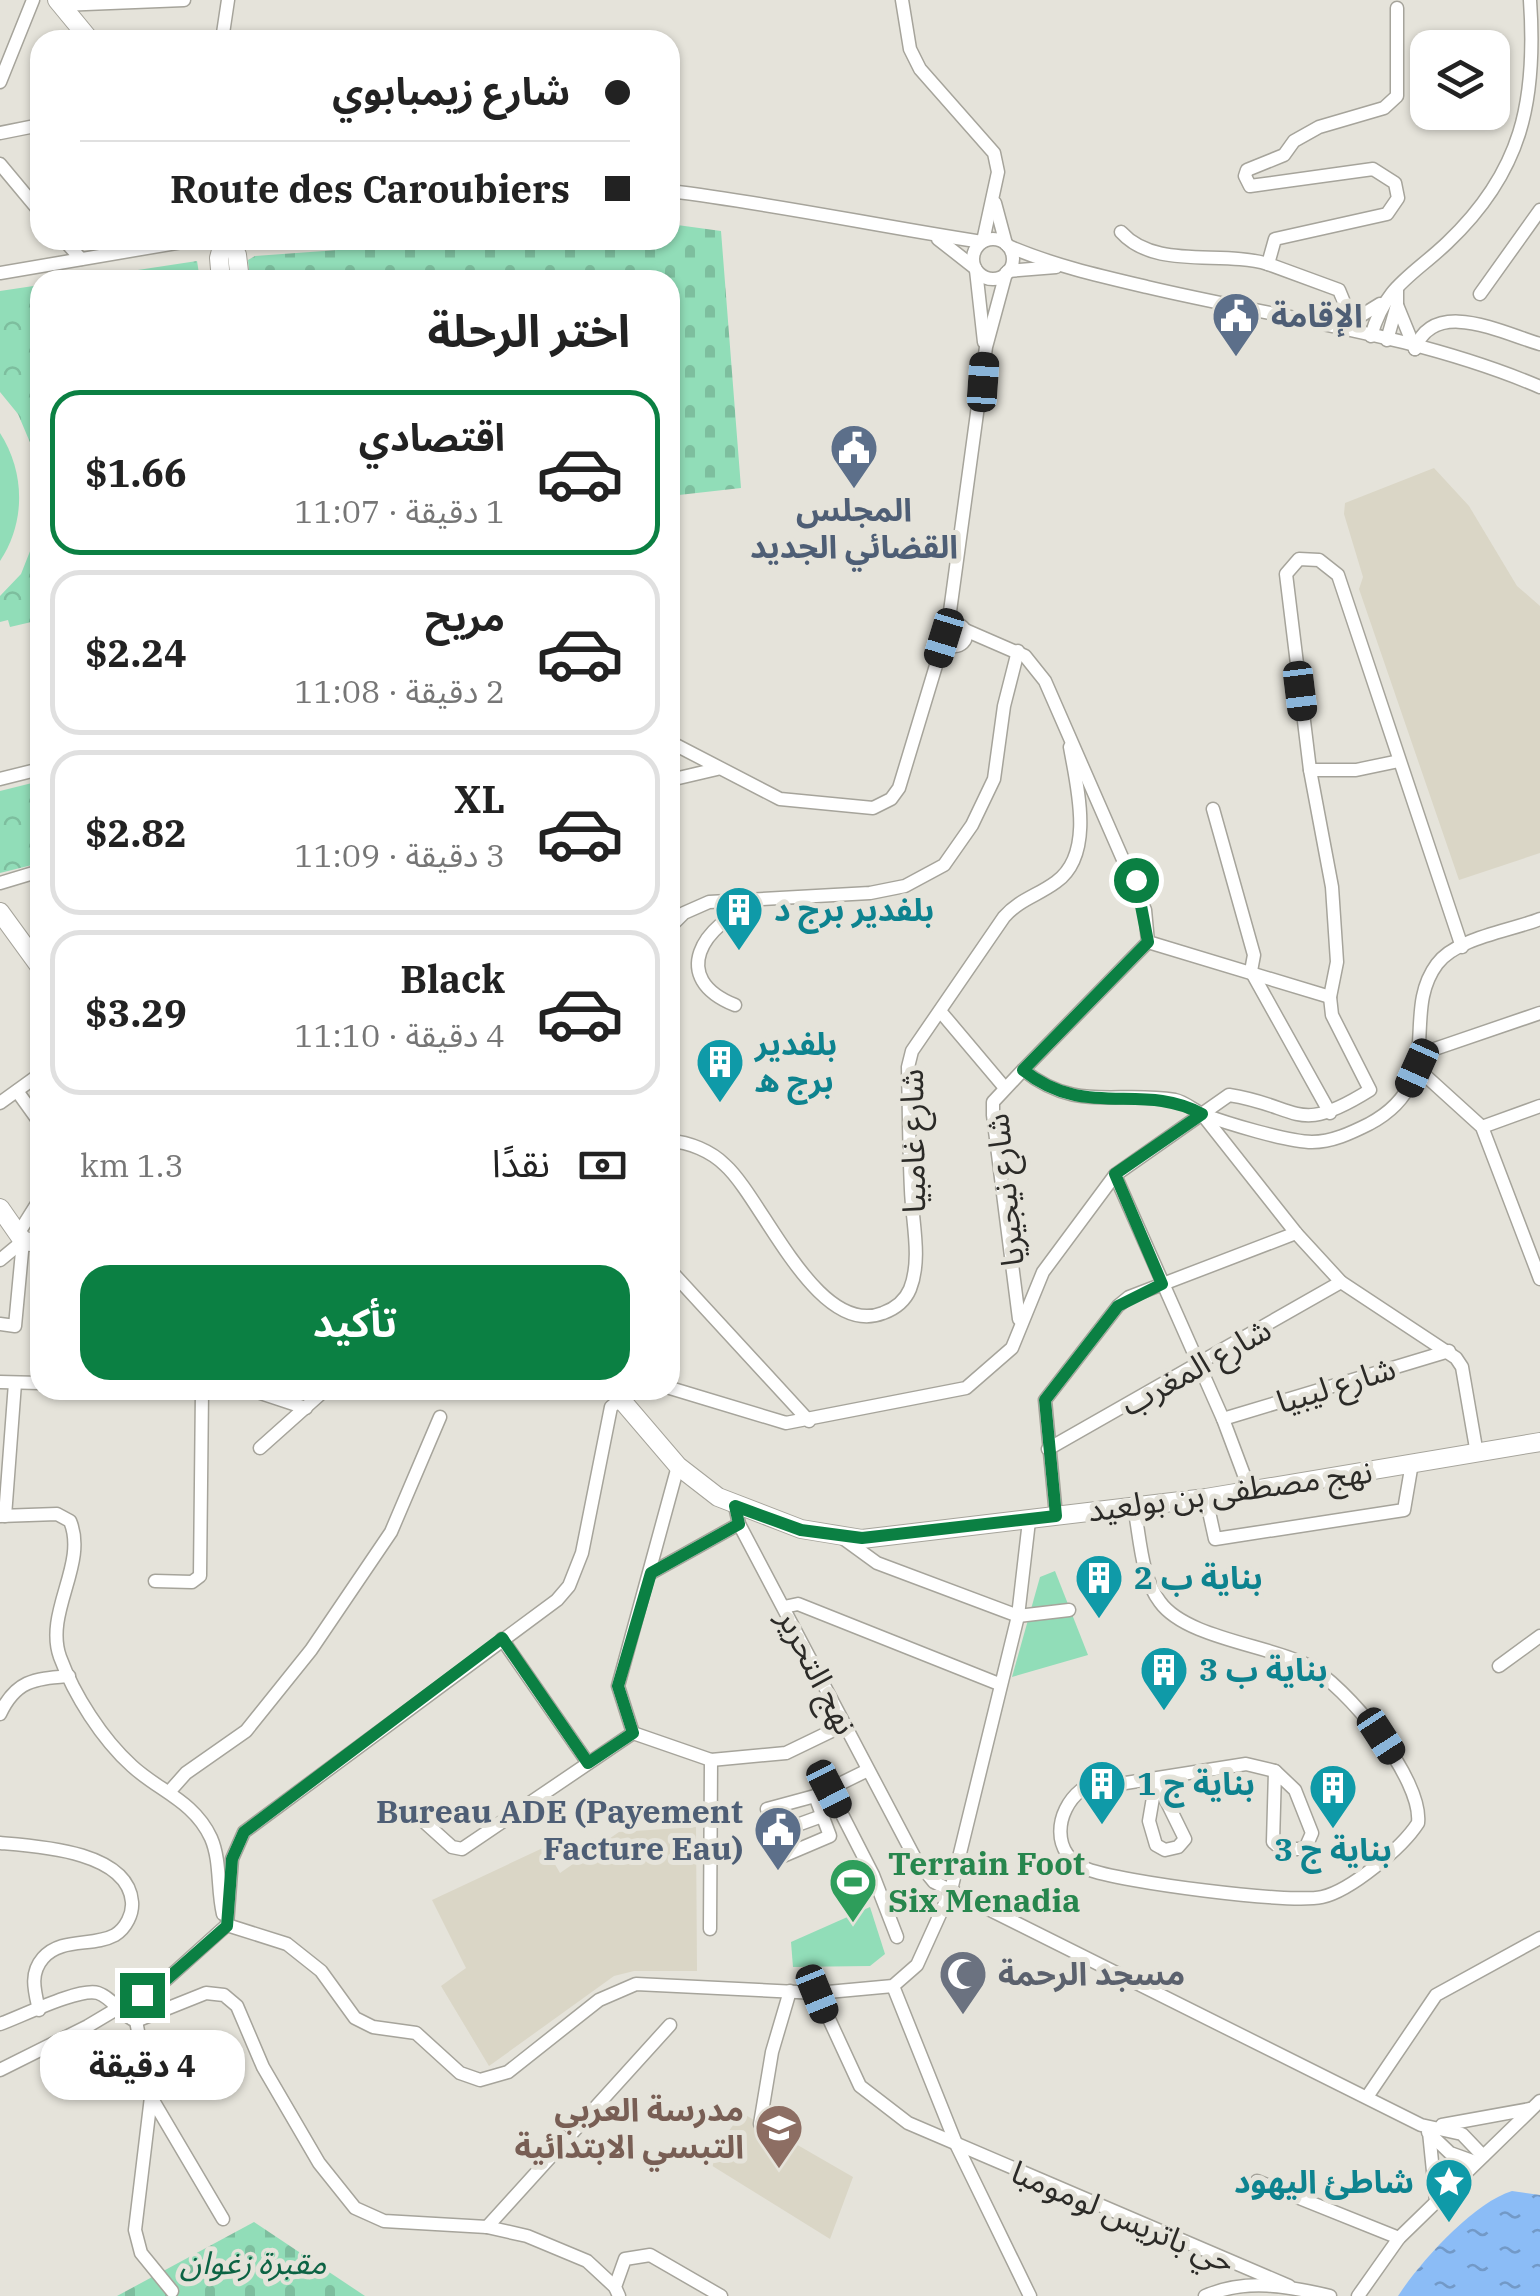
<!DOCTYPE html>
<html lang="ar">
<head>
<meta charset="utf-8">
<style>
  body { margin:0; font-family:"IBM Plex Serif","Noto Sans Arabic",serif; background:#f2f2f2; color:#222; direction:rtl; height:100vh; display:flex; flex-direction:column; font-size:38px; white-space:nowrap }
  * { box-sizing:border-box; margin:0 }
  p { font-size:32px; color:#767676 }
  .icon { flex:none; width:55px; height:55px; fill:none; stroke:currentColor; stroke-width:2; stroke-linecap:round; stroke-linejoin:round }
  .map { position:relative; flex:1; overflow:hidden; direction:ltr }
  .drawer { position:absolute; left:30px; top:270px; width:650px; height:1130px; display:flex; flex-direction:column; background:#fff; border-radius:30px; box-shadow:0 2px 8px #0004; direction:rtl }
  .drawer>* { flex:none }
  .guide { position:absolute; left:30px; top:30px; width:650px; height:220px; border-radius:30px; box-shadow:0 2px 8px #0004; direction:rtl; display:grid; align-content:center; height:220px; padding:0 50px; background:#fff }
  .buttons { position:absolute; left:1410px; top:30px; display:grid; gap:20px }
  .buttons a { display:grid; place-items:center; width:100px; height:100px; border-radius:20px; background:#fff; box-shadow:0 2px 8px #0004; font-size:50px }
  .end { position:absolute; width:45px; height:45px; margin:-22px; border:12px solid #0b8043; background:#fff; box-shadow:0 0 0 5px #fff }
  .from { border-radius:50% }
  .bubble { position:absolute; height:70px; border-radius:30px; background:#fff; box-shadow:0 2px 8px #0004; font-size:32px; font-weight:700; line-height:70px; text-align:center; direction:rtl }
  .car { position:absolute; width:30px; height:60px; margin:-30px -15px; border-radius:12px; box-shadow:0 0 8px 2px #0007; background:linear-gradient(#222 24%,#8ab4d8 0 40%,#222 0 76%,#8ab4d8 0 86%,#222 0) }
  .guide b { display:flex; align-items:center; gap:35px; height:95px; font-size:38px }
  .guide b+b { border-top:2px solid #e0e0e0 }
  .guide i { width:25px; height:25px; background:#222 }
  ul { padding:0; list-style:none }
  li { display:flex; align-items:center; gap:30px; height:165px; margin:0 20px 15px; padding:0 30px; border:5px solid #e0e0e0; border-radius:30px }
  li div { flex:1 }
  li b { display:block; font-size:38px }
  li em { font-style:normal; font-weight:700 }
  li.on { border-color:#0b8043 }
  li>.icon { width:90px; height:90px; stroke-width:1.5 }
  h2 { padding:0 50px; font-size:45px; line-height:120px }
  .pay { display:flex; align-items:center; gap:25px; height:110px; padding:0 50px; font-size:38px }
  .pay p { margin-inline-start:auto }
  .button { display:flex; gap:20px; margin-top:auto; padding:20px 50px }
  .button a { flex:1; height:115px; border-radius:30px; background:#0b8043; color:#fff; font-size:40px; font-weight:700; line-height:115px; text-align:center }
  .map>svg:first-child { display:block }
  .built { fill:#dad6c6 }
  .green { fill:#91ddb8 }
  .cemetery { fill:url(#cemetery-stones) }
  .park { fill:url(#park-crowns) }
  .water { fill:url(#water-ripples) }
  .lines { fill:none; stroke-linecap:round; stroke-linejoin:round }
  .minor-casing { stroke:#a6a49b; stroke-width:15 }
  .major-casing { stroke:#a6a49b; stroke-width:20 }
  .minor { stroke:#fff; stroke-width:12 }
  .major { stroke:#fff; stroke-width:18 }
  .route { stroke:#0b8043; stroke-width:12 }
  .labels { text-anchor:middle; stroke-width:10; stroke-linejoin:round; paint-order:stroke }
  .service-label { font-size:32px; font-weight:bold; fill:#4e5e75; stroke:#e5e3da; text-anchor:start }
  .culture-label { font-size:32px; font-weight:bold; fill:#0d838f; stroke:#e5e3da; text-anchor:start }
  .street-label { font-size:32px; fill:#2b2a27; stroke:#e5e3da }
  .leisure-label { font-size:32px; font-weight:bold; fill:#27864d; stroke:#e5e3da; text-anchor:start }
  .worship-label { font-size:32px; font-weight:bold; fill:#5b616d; stroke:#e5e3da; text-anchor:start }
  .education-label { font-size:32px; font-weight:bold; fill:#785e54; stroke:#e5e3da; text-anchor:end }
  .park-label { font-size:32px; font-style:italic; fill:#0c6344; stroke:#e5e3da }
</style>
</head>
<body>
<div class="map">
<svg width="1540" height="2296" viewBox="0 0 1540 2296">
  <defs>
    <pattern id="cemetery-stones" width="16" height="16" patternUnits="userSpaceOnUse" patternTransform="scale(2.5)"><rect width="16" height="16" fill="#91ddb8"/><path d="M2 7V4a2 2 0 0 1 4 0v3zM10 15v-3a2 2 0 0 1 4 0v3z" fill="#7dbe9e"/></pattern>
    <pattern id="park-crowns" width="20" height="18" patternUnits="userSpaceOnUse" patternTransform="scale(2.5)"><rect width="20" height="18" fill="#91ddb8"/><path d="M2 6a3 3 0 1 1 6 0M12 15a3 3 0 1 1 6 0" fill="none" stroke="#7dbe9e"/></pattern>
    <pattern id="water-ripples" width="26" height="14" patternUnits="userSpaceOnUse" patternTransform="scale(2.5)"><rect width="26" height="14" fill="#8bbcf6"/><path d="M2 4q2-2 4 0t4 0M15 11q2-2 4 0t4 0" fill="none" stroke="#7299c7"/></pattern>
  </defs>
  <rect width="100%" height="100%" fill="#e5e3da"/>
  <g class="built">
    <polygon points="1434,468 1469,506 1517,586 1540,606 1540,853 1459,880 1359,589 1363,577 1344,514 1345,503"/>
    <polygon points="696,1827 697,1971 634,1971 614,1976 489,2066 441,1986 466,1968 432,1900 545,1847 560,1873 619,1832"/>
    <polygon points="742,2113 853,2177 830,2239 706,2162"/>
  </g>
  <g class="green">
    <path d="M 0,433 C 25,472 26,522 0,561 Z"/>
    <polygon points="1055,1571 1088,1655 1012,1677 1040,1577"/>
    <polygon points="870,1907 885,1954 870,1966 793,1967 791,1942"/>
  </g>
  <g class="cemetery">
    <polygon points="670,224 721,231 741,488 670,496 670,280 250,280 248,260 255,256 476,240 670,240"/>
    <polygon points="254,2222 365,2296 117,2296"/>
  </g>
  <g class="park">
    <polygon points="197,261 200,280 72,280"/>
    <polygon points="40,285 40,466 18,414 0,392 0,291"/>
    <polygon points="40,526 40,620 10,627 8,620 0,622 0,596 21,574"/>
    <polygon points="40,781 40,863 0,873 0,791"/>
  </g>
  <path class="water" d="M 1512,2191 L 1540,2195 L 1540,2296 L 1398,2296 C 1420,2262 1473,2203 1512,2191 Z"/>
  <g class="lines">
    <g class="minor-casing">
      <g id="minor">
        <polyline points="902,0 910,49 920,69 994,153 998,172 983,241"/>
        <polyline points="61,5 184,0"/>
        <polyline points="222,40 228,0"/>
        <polyline points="446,40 454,38"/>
        <polyline points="0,82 33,0"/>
        <polyline points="0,133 40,125"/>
        <polyline points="0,164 40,212"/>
        <path d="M 670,191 C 775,204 878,226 982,242"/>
        <polyline points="995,203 1006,244"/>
        <path d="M 1121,232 C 1155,270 1221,250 1268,264"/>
        <polyline points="938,239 975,268"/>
        <circle cx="993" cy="259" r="20"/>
        <polyline points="64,240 81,259"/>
        <path d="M 1008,246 C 1052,265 1100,276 1147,287 C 1278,318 1416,334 1540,387"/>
        <polyline points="976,270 984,342"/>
        <polyline points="1008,271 1056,267"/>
        <polyline points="0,273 194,240"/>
        <polyline points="1480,294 1540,210"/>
        <polyline points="1397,305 1415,349"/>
        <polyline points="1341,328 1346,307 1339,290 1268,264 1275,239 1387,214 1398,198 1395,183 1373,169 1250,186 1245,176 1247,170 1284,155 1294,141 1319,127 1384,108 1397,96 1397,8"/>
        <polyline points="1341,328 1380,304"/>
        <path d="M 1371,336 C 1385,286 1411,277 1447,243 C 1522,172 1537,101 1530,0"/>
        <polyline points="1387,340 1397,305 1397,288"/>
        <path d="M 1415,349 C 1434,297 1502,333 1540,344"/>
        <circle cx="955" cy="635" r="11"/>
        <polyline points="948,626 986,347 1006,273"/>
        <path d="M 965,630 L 1025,656 L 1045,681 L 1145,910 L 1148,942 L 1023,1070 C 1077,1113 1115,1090 1175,1100 C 1185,1102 1193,1110 1202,1114 C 1226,1123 1288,1142 1312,1142 C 1332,1142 1351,1133 1369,1124 C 1449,1081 1399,1015 1437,964 C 1456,938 1510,931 1540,919"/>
        <polyline points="670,742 780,799 873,808 891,799 899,788 944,639"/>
        <polyline points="1310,770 1356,770 1399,761"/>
        <polyline points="0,779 40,769"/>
        <polyline points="670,780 717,769"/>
        <polyline points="1213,809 1254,955 1251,971 1330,1113"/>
        <polyline points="0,883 40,871"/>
        <polyline points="670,927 684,913 709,902 870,893 905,886 944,865 972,825 994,779 1004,706 1018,651"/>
        <polyline points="1148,942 1330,997"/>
        <path d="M 735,1005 C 668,978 703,924 754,905"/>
        <polyline points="940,1011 1005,1088"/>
        <polyline points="1420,1054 1540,1013"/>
        <polyline points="1417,1068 1482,1127 1540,1279"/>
        <polyline points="17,1091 40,1123"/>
        <polyline points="0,1103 40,1074"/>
        <polyline points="1202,1114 1296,1233 1341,1282 1456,1358 1462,1367 1477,1454"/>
        <polyline points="1482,1127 1540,1106"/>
        <path d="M 670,1141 C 689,1142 711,1151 725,1165 C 763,1199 817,1339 883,1313 C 894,1309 905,1301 910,1289 C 922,1259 912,1221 911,1190 C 909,1149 909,1108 908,1067 L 912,1051 L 1004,917 C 1020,899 1037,896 1056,882 C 1095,854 1077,787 1070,747"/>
        <polyline points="1115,1175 1223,1419 1250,1491"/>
        <polyline points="18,1234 40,1199"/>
        <polyline points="0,1260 23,1241"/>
        <polyline points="670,1270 809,1421"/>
        <polyline points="1019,1319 993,1115 993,1102 1023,1070"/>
        <polyline points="0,1324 15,1326 23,1241"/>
        <polyline points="0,1382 40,1383"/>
        <path d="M 670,1388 L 786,1423 L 966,1388 L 1012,1348 L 1043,1272 L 1115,1175 L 1229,1095 C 1301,1106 1295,1137 1370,1090 L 1332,1015 L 1330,997 L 1337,962 L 1332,887 L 1310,770 L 1286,574 L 1299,559 L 1319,560 L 1338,575 L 1462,947"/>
        <polyline points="251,1390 306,1408"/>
        <polyline points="1223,1419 1449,1351"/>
        <polyline points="260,1448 325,1390"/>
        <polyline points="1048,1449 1341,1282"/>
        <polyline points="678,1466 618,1686 633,1733 711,1760 786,1753 844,1725"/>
        <polyline points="1206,1498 1215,1539 1404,1510 1412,1463"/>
        <polyline points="735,1506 739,1524 916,1860 934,1882 1421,2125 1462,2134 1483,2156"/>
        <path d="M 1134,1507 C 1140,1536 1141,1578 1160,1602 C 1186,1638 1268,1645 1307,1665 C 1346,1685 1423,1779 1418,1823 C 1402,1848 1350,1891 1322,1897 C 1289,1904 1120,1882 1087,1869 C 1050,1854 1055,1811 1081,1790 L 1246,1764 L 1275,1771"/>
        <path d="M 0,1516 L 57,1514 L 70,1521 C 88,1564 44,1612 60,1657 C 74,1695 102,1739 132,1766 C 159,1791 194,1801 211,1838 C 221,1861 217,1889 223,1914"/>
        <polyline points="5,1516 15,1383"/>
        <polyline points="1056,1516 1045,1400 1118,1306 1129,1297 1296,1233"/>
        <polyline points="844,1539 877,1563 1018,1616 1069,1610"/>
        <polyline points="651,1573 739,1524"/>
        <polyline points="155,1581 192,1582 200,1576 202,1390"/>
        <polyline points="784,1607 798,1604 999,1684"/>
        <polyline points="502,1639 588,1763"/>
        <polyline points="1499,1666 1540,1636"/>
        <path d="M 0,1714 C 16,1680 34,1679 69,1676"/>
        <polygon points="1275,1771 1295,1790 1312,1833 1305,1849 1281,1849 1273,1842"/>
        <polygon points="1156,1780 1185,1839 1178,1847 1165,1850 1156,1845 1149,1821"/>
        <polyline points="829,1789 873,1875 897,1937"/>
        <polyline points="170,1791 186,1773 246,1731 311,1650 391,1532 440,1417"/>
        <polyline points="815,1796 830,1836 783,1856 775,1833 822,1816"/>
        <polyline points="421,1819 452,1847 462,1849 633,1733"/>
        <polyline points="775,1833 767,1809 815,1796 868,1770"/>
        <path d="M 0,1843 C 37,1846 128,1851 132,1902 C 133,1914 126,1928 115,1935 C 93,1947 61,1937 43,1958 C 29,1974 35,1992 39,2010"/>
        <polyline points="227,1925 287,1944 321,1971 355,2018 373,2027 416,2033 460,2073 480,2080 508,2072 599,2000 636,1984 817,1993 893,1986 917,1965 951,1890 1018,1616 1029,1521"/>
        <polyline points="227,1925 232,1859 244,1832 557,1600 569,1586 582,1553 611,1407 632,1390"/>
        <polyline points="710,1929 711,1760"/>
        <polyline points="893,1986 957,2146 1030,2296"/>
        <polyline points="817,1993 860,2086 908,2123 1289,2286"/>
        <polyline points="136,2021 151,2097 135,2230 141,2253 172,2291"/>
        <path d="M 0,2024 C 20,2017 80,1987 98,1993 C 113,1998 120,2015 136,2021 L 206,1993 L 224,1995 L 237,2006 L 263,2067 L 319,2163 L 355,2208 L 384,2221 L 487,2227 L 527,2236 L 587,2261 L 615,2287"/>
        <polyline points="0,2070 88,2026 167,1979 227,1925"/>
        <polyline points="151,2097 223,2219"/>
        <polyline points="1367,2097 1436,1995 1540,1938"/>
        <polyline points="760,2124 772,2052 790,1991"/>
        <polyline points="1442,2125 1530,2109"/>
        <polyline points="1428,2132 1450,2153 1475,2162"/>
        <polyline points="1429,2132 1436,2201"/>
        <polyline points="1257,2181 1399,2238"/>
        <polyline points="487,2227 670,2025"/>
        <polyline points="619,2296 615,2287 625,2259 650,2255 721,2296"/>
        <path d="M 1205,2296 C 1246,2278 1288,2286 1330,2296"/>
        <polyline points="1358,2296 1399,2238 1540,2101"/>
      </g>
    </g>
    <g class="major-casing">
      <g id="major">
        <polyline points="57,0 90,40"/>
        <polyline points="230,240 237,255 240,280"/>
        <polyline points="221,280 219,258 224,240"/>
        <polyline points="0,912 40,967"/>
        <polyline points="0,1208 23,1241 40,1243"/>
        <polyline points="613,1390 678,1466 718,1497 801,1529 862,1539 1206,1498 1540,1442"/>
      </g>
    </g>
    <use href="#minor" class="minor"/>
    <use href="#major" class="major"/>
  </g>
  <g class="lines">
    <path class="route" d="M 142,1995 L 167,1979 L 227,1926 L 232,1859 L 244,1832 L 502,1638 L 588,1763 L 633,1733 L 618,1686 L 651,1573 L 739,1524 L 735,1506 L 801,1530 L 862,1538 L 1056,1516 L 1045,1400 L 1118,1306 L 1162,1284 L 1115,1174 L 1202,1114 C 1141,1081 1087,1121 1023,1070 L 1148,942 L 1136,880"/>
  </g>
  <defs>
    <g id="civic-pin" transform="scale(2.5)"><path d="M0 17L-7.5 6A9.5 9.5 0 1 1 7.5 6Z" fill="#5c6f8a" stroke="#e5e3da"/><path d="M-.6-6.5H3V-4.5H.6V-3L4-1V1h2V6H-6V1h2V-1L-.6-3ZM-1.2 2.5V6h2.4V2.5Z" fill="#fff"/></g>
    <g id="building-pin" transform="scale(2.5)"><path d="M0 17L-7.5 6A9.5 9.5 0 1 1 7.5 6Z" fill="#0f9aa8" stroke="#e5e3da"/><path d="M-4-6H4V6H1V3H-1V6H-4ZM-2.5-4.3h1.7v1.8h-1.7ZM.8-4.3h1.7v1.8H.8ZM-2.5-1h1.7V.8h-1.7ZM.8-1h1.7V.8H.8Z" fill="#fff"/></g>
    <g id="stadium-pin" transform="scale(2.5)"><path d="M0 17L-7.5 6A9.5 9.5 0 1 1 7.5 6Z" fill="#2e9e5b" stroke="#e5e3da"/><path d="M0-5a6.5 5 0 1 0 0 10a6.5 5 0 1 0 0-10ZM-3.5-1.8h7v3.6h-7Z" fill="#fff"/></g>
    <g id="mosque-pin" transform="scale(2.5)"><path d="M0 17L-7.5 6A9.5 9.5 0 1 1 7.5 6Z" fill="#6b7280" stroke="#e5e3da"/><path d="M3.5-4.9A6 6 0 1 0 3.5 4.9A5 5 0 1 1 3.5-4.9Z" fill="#fff"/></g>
    <g id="school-pin" transform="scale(2.5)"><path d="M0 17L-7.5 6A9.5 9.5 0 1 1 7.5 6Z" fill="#8d6e63" stroke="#e5e3da"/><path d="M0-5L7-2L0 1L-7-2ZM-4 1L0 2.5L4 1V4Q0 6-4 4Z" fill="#fff"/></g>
    <g id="sight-pin" transform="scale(2.5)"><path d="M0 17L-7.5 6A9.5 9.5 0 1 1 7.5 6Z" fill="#0f9aa8" stroke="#e5e3da"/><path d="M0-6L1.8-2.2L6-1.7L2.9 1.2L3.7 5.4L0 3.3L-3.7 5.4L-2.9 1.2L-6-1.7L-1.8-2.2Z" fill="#fff"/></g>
  </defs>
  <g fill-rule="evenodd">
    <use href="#civic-pin" x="1236" y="316"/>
    <use href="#civic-pin" x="854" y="448"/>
    <use href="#building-pin" x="739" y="910"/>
    <use href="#building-pin" x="720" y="1062"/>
    <use href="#building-pin" x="1099" y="1578"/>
    <use href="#building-pin" x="1164" y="1670"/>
    <use href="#building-pin" x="1102" y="1784"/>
    <use href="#building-pin" x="1333" y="1788"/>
    <use href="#civic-pin" x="778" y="1830"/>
    <use href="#stadium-pin" x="853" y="1882"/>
    <use href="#mosque-pin" x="963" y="1974"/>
    <use href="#school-pin" x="779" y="2128"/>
    <use href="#sight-pin" x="1449" y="2182"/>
  </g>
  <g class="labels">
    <g class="service-label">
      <text x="1271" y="327">الإقامة</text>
      <text x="854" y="521" text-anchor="middle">المجلس<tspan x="854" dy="37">القضائي الجديد</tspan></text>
      <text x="743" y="1823" text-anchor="end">Bureau ADE (Payement<tspan x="743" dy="37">Facture Eau)</tspan></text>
    </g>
    <g class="culture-label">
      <text x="774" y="921">بلفدير برج د</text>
      <text x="755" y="1055">بلفدير<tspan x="755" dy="37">برج ه</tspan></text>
      <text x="1134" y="1589">بناية ب 2</text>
      <text x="1199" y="1681">بناية ب 3</text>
      <text x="1137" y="1795">بناية ج 1</text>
      <text x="1333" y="1861" text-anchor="middle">بناية ج 3</text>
      <text x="1414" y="2193" text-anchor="end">شاطئ اليهود</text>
    </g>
    <g class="street-label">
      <text transform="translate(913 1141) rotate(-91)" y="11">شارع غامبيا</text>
      <text transform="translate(1005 1190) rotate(-96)" y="11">شارع نيجيريا</text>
      <text transform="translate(1196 1367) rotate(-29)" y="11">شارع المغرب</text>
      <text transform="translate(1336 1385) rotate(-17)" y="11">شارع ليبيا</text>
      <text transform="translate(1230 1491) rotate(-8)" y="11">نهج مصطفى بن بولعيد</text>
      <text transform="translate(817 1672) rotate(63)" y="11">نهج التحرير</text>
      <text transform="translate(1123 2217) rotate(23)" y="11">حي باتريس لومومبا</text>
    </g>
    <g class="leisure-label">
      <text x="888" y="1875">Terrain Foot<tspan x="888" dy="37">Six Menadia</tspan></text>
    </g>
    <g class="worship-label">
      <text x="998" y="1985">مسجد الرحمة</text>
    </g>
    <g class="education-label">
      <text x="744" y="2121">مدرسة العربي<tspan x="744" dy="37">التبسي الابتدائية</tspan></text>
    </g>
    <g class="park-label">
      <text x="253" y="2274">مقبرة زغوان</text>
    </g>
  </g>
</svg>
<div class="buttons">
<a><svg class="icon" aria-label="layers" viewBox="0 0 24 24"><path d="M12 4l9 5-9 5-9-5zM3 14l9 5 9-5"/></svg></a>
</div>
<i class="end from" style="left:1136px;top:880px"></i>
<i class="end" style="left:142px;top:1995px"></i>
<div class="bubble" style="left:40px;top:2030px;width:205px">4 دقيقة</div>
<i class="car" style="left:983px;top:382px;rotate:4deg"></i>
<i class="car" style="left:944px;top:638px;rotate:197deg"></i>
<i class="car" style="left:1300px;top:691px;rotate:173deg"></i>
<i class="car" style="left:1417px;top:1068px;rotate:204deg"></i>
<i class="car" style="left:1381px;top:1736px;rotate:147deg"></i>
<i class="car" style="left:829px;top:1789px;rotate:153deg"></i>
<i class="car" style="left:817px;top:1994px;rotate:158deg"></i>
<div class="guide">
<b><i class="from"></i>شارع زيمبابوي</b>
<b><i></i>Route des Caroubiers</b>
</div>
<section class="drawer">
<h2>اختر الرحلة</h2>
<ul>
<li class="on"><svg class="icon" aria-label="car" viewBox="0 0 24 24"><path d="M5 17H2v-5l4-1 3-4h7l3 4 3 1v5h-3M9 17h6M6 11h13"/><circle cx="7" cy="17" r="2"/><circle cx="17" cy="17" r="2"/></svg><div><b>اقتصادي</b><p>1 دقيقة · 11:07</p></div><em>$1.66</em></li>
<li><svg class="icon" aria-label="car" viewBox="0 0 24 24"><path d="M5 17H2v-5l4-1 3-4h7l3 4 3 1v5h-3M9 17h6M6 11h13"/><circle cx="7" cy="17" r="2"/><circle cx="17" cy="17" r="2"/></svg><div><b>مريح</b><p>2 دقيقة · 11:08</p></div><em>$2.24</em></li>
<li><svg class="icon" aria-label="car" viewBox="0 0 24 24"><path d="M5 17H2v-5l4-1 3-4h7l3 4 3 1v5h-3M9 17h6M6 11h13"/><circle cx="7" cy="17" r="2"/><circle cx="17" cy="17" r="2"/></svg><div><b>XL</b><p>3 دقيقة · 11:09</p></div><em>$2.82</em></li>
<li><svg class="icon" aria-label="car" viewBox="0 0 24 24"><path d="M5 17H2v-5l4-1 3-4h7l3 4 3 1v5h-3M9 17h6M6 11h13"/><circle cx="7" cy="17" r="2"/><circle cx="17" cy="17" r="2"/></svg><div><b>Black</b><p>4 دقيقة · 11:10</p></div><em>$3.29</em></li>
</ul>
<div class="pay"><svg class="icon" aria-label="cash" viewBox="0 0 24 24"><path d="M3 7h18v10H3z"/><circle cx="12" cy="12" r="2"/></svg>نقدًا<p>1.3 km</p></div>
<div class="button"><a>تأكيد</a></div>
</section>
</div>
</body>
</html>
